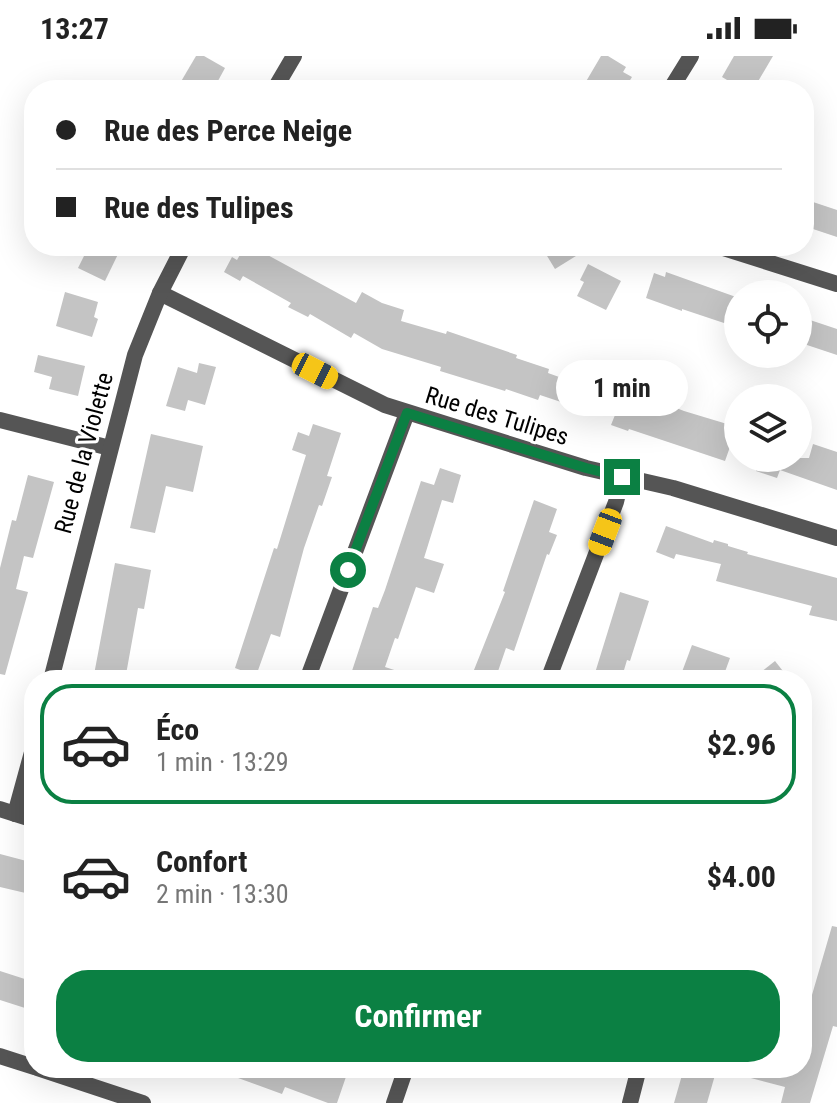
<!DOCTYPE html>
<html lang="fr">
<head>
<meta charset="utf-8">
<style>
  body { margin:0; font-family:"Roboto Condensed",sans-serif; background:#f2f2f2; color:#222; height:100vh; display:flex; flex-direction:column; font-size:30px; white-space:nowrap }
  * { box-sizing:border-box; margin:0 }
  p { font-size:26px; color:#767676 }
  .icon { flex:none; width:44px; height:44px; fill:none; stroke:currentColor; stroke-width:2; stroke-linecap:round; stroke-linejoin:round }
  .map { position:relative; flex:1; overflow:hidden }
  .drawer { position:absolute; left:24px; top:614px; width:788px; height:408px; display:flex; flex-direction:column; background:#fff; border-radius:32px; box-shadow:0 8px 32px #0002 }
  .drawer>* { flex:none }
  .guide { position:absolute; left:24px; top:24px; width:790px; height:176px; border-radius:32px; box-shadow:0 8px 32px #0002; display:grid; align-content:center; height:176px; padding:0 32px; background:#fff }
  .fabs { position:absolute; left:724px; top:224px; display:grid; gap:16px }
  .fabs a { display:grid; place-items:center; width:88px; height:88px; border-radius:50%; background:#fff; box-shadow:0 8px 32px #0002; font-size:40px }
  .end { position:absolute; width:36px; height:36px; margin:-18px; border:10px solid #0b8043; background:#fff; box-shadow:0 0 0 4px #fff }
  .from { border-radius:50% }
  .bubble { position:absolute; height:56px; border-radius:28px; background:#fff; box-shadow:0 8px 32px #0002; font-size:26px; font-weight:700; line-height:56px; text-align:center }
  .car { position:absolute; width:24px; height:48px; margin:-24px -12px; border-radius:10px; box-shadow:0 0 6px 2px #0007; background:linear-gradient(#f5c518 24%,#345 0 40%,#f5c518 0 76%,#345 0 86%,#f5c518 0) }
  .guide b { display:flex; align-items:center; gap:28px; height:76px; font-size:30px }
  .guide b+b { border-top:2px solid #e0e0e0 }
  .guide i { width:20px; height:20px; background:#222 }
  ul { padding:14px 0 0; list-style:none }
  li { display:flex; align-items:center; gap:24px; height:120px; margin:0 16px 12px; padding:0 16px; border:4px solid transparent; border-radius:32px }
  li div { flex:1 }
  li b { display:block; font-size:30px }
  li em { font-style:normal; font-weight:700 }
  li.active { border-color:#0b8043 }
  li>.icon { width:72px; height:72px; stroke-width:1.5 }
  .cta { display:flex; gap:16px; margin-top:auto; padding:16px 32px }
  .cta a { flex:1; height:92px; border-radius:32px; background:#0b8043; color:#fff; font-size:32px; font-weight:700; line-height:92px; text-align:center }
  .status { display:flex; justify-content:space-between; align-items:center; height:56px; padding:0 40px; background:#fff; direction:ltr }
  .status svg { height:22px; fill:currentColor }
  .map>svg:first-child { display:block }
  .building { fill:#c4c4c4 }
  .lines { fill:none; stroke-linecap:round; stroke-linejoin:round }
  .minor { stroke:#555; stroke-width:16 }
  .route { stroke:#0b8043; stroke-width:10 }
  .labels { text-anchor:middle; stroke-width:6; stroke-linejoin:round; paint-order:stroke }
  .street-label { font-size:24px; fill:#000; stroke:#fff }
</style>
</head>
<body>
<div class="status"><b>13:27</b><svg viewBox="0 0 49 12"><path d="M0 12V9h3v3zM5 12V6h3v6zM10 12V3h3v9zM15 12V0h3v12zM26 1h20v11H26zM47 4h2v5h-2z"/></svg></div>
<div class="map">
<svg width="837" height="1047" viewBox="0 0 837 1047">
  <rect width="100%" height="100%" fill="#fff"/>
  <g class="building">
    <polygon points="196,0 204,0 225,12 213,34 176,34"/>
    <polygon points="601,0 608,0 626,11 623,16 632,21 624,34 581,34"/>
    <polygon points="734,0 773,0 753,34 744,34 722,21"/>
    <polygon points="804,143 837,154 837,181 804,170"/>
    <polygon points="89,190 111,190 120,194 105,225 78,212"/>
    <polygon points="245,190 251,190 356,247 362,236 382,247 404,254 401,265 446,278 447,275 517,299 516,302 549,313 548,317 609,339 613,327 684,355 737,371 725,405 629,373 628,375 611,369 615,359 586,349 585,354 540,339 538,344 506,333 505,335 440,315 441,311 382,293 354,277 351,282 310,258 308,261 288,251 291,247 243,220 240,225 224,216 232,201 237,204"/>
    <polygon points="541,190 592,190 555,213"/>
    <polygon points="588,208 621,225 606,254 577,240 584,226 580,224"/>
    <polygon points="666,216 736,241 727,268 682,253 682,255 646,242 654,217 665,221"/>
    <polygon points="65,236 98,246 94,261 98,263 92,281 56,270"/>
    <polygon points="798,260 837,273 837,299 798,286"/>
    <polygon points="38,299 85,310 78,340 49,333 52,321 34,316"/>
    <polygon points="199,307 216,311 205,349 188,344 185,355 166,350 178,311 197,317"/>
    <polygon points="313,368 341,377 327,420 332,421 322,450 319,449 304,492 280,581 271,578 256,620 235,612 274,492 277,493 306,399 292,394 298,376 309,380"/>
    <polygon points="151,378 203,390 193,436 166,430 155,477 130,472"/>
    <polygon points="813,388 837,396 837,434 780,414 777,422 756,415 759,407 751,405 752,402 809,402"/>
    <polygon points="440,412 461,419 453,447 442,444 424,502 444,508 434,537 416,531 398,583 395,582 385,611 416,621 415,624 349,624 373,551 378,552 385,534 421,425 434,429"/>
    <polygon points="28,419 54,426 33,502 24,500 16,533 28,536 5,619 0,618 0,512 12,464 16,465"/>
    <polygon points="534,444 557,453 549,476 557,479 549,499 547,498 514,595 506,592 495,624 470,624 505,536 503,535"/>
    <polygon points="666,470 713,487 714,484 728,488 728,490 748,496 747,498 837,522 837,565 809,559 812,550 716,525 721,508 676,498 674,503 656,496"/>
    <polygon points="115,507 151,514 144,553 138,552 125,624 93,624"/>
    <polygon points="620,536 649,545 630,605 627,604 621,624 616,624 595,617"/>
    <polygon points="692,589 730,602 722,624 679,624"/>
    <polygon points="775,605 790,624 751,624"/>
    <polygon points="0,798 34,807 34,839 0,831"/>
    <polygon points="832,870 837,871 837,971 833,970 810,1047 781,1047 785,1031 732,1017 732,1012 802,1012 802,985 809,964 805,963"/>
    <polygon points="0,915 34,926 25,952 0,944"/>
    <polygon points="217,1012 291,1012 315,1021 318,1012 349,1012 337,1047 328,1047 285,1031 282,1038 216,1014"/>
    <polygon points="684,1012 717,1012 707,1047 674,1047"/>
  </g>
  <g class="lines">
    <g class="minor">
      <polyline points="274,34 294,0"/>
      <polyline points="670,34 691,0"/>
      <polyline points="717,190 837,228"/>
      <polyline points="160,237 385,349 586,412 673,432 837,482"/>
      <polyline points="0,364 110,392"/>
      <polyline points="51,624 135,299 160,237 184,190"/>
      <polyline points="307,624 407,357"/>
      <polyline points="548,624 616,446 622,421"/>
      <polyline points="0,753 34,764"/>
      <polyline points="15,758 34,689"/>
      <polyline points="0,1000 34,1011"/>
      <polyline points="37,1012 143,1047"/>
      <polyline points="394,1047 406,1012"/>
      <polyline points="630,1047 639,1012"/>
    </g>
  </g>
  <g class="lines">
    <polyline class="route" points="348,514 407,357 586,412 622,421"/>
  </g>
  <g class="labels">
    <g class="street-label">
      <text transform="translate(497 360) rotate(17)" y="8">Rue des Tulipes</text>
      <text transform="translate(84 397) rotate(-75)" y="8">Rue de la Violette</text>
    </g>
  </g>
</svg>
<div class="fabs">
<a><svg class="icon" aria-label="locate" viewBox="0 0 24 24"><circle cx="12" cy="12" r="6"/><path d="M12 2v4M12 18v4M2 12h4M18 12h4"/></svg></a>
<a><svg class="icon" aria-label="layers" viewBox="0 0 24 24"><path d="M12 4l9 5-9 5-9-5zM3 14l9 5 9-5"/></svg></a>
</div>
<i class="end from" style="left:348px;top:514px"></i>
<i class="end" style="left:622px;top:421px"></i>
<div class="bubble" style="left:556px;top:304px;width:132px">1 min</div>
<i class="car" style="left:315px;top:315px;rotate:117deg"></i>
<i class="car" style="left:605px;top:476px;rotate:201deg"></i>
<div class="guide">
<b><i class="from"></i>Rue des Perce Neige</b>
<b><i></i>Rue des Tulipes</b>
</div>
<section class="drawer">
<ul>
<li class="active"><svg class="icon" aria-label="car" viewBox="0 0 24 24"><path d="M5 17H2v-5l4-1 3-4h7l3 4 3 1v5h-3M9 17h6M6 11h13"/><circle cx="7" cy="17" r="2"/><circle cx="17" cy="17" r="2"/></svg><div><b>Éco</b><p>1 min · 13:29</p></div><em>$2.96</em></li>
<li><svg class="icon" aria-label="car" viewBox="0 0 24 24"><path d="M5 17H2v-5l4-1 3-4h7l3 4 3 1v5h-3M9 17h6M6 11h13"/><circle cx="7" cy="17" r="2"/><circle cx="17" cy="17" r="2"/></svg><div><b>Confort</b><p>2 min · 13:30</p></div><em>$4.00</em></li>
</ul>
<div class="cta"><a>Confirmer</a></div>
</section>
</div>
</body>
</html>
